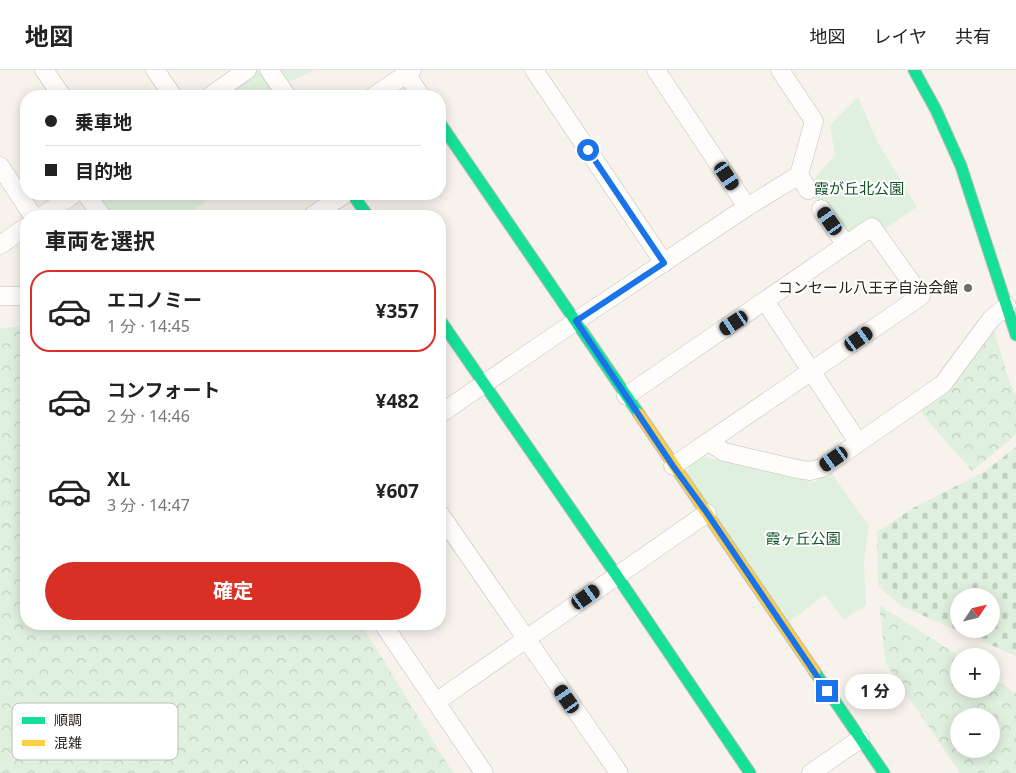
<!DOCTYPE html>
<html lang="ja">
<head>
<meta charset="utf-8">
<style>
  body { margin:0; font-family:"Noto Sans","Noto Sans JP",sans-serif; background:#f6f6f6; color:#222; height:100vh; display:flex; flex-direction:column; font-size:19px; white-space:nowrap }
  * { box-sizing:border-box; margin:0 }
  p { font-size:16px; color:#767676 }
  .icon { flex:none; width:28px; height:28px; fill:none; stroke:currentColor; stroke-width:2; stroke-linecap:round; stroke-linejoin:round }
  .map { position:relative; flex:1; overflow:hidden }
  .panel { position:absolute; left:20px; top:140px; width:426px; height:420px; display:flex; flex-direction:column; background:#fff; border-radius:20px; box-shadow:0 2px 12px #0003 }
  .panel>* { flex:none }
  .top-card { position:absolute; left:20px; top:20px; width:426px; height:110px; border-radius:20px; box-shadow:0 2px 12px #0003; display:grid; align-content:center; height:110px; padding:0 25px; background:#fff }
  .needle { width:32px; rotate:55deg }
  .buttons { position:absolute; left:950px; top:518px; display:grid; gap:10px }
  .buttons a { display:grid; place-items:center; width:50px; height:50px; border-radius:50%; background:#fff; box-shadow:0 2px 12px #0003; font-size:25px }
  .end { position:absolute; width:22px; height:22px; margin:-11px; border:6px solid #1a73e8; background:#fff; box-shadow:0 0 0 2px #fff }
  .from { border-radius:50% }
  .bubble { position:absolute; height:35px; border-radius:18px; background:#fff; box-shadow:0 2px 12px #0003; font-size:16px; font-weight:700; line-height:35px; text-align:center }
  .car { position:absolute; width:15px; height:30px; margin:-15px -8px; border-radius:6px; box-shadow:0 0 4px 1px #0007; background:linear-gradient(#222 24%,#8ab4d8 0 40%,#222 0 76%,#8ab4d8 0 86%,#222 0) }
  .top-card b { display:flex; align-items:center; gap:18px; height:48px; font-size:19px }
  .top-card b+b { border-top:1px solid #e0e0e0 }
  .top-card i { width:12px; height:12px; background:#222 }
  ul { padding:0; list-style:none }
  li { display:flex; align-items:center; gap:15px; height:82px; margin:0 10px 8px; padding:0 15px; border:2px solid transparent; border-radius:20px }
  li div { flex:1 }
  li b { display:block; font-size:19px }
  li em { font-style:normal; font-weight:700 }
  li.selected { border-color:#d93025 }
  li>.icon { width:45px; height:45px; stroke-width:1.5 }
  h2 { padding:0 25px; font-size:22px; line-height:60px }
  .cta { display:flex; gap:10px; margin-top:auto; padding:10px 25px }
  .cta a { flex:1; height:58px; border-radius:30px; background:#d93025; color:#fff; font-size:20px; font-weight:700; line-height:58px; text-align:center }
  header { display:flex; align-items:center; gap:30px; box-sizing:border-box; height:70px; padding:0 25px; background:#fff; border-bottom:1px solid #e0e0e0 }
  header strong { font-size:24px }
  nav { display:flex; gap:28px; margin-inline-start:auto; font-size:18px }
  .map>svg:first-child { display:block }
  .forest { fill:url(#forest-crowns); fill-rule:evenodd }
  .cemetery { fill:url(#cemetery-stones); fill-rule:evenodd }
  .park { fill:#e0f0de }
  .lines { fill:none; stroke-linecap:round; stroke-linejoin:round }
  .street-casing { stroke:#c3bdb7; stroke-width:19 }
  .fast-casing { stroke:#c3bdb7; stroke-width:13 }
  .slow-casing { stroke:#c3bdb7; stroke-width:13 }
  .street { stroke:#fefdfc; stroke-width:18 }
  .fast { stroke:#16e098; stroke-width:11 }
  .slow { stroke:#ffcf43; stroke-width:11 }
  .route { stroke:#1a73e8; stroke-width:6 }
  .poi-dot { fill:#716b64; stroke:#fff; stroke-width:2 }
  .labels { text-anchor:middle; stroke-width:4; stroke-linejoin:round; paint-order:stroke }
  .park-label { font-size:15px; fill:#135328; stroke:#fff }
  .poi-label { font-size:15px; fill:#29221b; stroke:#fff; text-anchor:end }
  .key { fill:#fff; stroke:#bfbdbb; stroke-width:1 }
  .key-label { font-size:14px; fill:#29221b }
</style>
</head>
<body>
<header>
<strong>地図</strong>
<nav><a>地図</a><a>レイヤ</a><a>共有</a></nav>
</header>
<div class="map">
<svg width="1016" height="703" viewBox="0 0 1016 703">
  <defs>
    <pattern id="forest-crowns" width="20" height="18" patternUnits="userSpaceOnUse" patternTransform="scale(1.25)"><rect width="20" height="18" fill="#e0f0de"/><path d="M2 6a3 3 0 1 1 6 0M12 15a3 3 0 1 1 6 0" fill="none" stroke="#c0cebe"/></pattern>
    <pattern id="cemetery-stones" width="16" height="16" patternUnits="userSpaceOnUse" patternTransform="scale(1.25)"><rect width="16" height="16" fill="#e0f0de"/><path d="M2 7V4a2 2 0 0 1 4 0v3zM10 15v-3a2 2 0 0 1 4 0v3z" fill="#c0cebe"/></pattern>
  </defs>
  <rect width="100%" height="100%" fill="#f8f2ec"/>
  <g class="forest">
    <polygon points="26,256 26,554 361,554 453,703 0,703 0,258"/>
    <polygon points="994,262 1010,313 1016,324 1016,365 972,401 918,339 946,322"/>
    <path d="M 879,535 L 959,586 L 959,619 L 991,619 L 991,607 L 1016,623 L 1016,703 L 960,703 L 886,594 ZM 959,646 L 991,646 L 991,679 L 959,679 Z"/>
  </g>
  <path class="cemetery" d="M 1016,377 L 1016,586 L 901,536 L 878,516 L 877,462 L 913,438 L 984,402 ZM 959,526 L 991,526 L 991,559 L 959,559 Z"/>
  <g class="park">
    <polygon points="247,0 315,0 280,16 278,14 264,26 210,26"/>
    <polygon points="858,27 878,73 917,137 877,164 846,175 807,117 835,85 830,55"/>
    <polygon points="86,124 204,124 208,130 184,146 102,146"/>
    <polygon points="702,386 814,412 830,401 869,456 864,491 866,535 844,550 825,525 789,552 686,404 691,393"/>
  </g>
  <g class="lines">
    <g class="street-casing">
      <g id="street">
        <polyline points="44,0 62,26"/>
        <polyline points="155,0 173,26"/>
        <polyline points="269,0 287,26"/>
        <polyline points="534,0 664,193"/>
        <polyline points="656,0 747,137"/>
        <polyline points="406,4 421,26"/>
        <polyline points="210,26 247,0"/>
        <polyline points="374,26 412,0"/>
        <polyline points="0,96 33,146"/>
        <polyline points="799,105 808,120"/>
        <polyline points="86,124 102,146"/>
        <polyline points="821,139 846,175"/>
        <polyline points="42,146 74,124"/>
        <polyline points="312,146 345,124"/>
        <polyline points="0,175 26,157"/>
        <polyline points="0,226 26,226"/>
        <polyline points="765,231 858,372"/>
        <polyline points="626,326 872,157 921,226 673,396"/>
        <polyline points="440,344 576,251 747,137 799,105 814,51 780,0"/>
        <polyline points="709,372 724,382 797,399 810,401 822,398 943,314 991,249 1007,236"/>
        <polyline points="440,444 619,703"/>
        <polyline points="383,554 484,703"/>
        <polyline points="436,632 707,443"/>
        <polyline points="811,703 860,669"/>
      </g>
    </g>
    <g class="fast-casing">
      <g id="fast">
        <polyline points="914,0 936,40 961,96 1016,265"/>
        <polyline points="440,53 639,344"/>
        <polyline points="352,124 368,146"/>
        <polyline points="440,250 617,506 750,703"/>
        <polyline points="815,602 884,703"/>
      </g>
    </g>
    <g class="slow-casing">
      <polyline id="slow" points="639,344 815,602"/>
    </g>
    <use href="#street" class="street"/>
    <use href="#fast" class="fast"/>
    <use href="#slow" class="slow"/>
  </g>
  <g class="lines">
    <polyline class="route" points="588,80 664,193 576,251 673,396 707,443 827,621"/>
  </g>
  <circle class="poi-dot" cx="968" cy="218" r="5"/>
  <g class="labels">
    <g class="park-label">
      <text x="859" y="124">霞が丘北公園</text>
      <text x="803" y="474">霞ヶ丘公園</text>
    </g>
    <g class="poi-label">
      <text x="958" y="223">コンセール八王子自治会館</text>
    </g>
  </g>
  <rect x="12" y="633" width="166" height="57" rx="8" class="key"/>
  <rect x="22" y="647" width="23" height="7" fill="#16e098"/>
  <rect x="22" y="670" width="23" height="6" fill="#ffcf43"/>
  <g class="key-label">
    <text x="54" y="655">順調</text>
    <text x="54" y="678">混雑</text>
  </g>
</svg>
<div class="buttons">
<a><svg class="needle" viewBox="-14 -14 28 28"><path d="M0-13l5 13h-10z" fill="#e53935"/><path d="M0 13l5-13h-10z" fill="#767676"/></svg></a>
<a>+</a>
<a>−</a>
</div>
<i class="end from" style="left:588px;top:80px"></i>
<i class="end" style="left:827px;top:621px"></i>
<div class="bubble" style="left:845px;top:604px;width:60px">1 分</div>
<i class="car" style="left:727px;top:106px;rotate:146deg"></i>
<i class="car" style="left:830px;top:151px;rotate:325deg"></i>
<i class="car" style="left:734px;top:253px;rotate:236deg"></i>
<i class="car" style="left:859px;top:269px;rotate:55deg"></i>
<i class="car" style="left:834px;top:389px;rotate:235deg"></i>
<i class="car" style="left:586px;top:527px;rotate:55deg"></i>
<i class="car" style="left:567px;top:629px;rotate:325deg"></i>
<div class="top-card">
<b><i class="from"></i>乗車地</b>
<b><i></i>目的地</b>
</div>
<section class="panel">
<h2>車両を選択</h2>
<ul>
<li class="selected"><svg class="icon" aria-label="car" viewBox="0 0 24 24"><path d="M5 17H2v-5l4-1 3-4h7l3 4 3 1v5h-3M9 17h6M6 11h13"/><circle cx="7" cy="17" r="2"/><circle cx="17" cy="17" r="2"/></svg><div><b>エコノミー</b><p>1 分 · 14:45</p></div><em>¥357</em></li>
<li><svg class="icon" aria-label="car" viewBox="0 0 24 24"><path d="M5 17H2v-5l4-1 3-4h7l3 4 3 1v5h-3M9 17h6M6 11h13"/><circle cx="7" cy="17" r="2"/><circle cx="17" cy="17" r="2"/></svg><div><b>コンフォート</b><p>2 分 · 14:46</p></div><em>¥482</em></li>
<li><svg class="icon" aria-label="car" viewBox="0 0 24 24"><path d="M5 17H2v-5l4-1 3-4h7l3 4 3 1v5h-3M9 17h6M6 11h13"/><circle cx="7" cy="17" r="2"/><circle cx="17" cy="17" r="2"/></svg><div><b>XL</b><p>3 分 · 14:47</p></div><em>¥607</em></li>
</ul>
<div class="cta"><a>確定</a></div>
</section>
</div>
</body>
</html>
